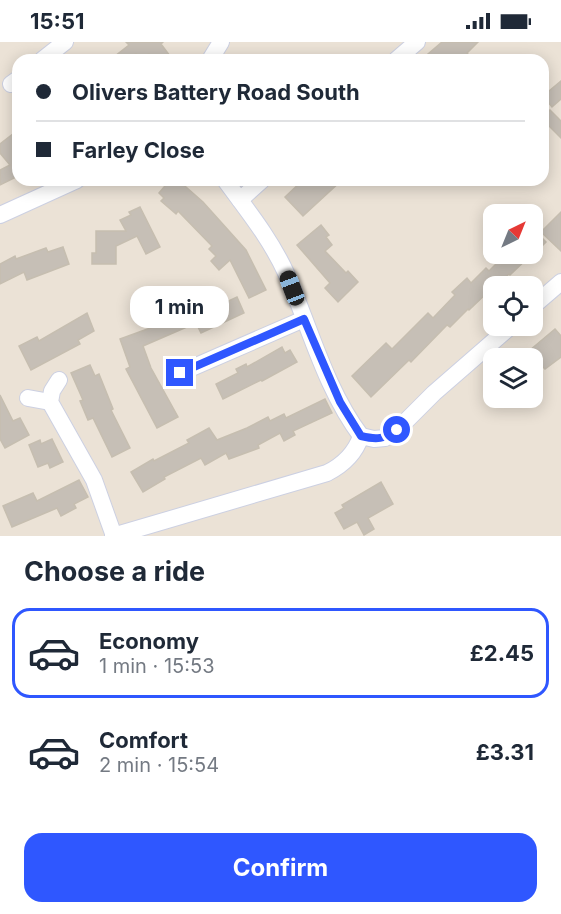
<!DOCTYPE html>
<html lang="en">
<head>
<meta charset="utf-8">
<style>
  body { margin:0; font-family:Inter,sans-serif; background:#f6f6f7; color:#1f2937; height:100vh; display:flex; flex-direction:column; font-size:22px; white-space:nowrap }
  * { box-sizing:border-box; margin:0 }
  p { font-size:20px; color:#747a83 }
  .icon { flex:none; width:33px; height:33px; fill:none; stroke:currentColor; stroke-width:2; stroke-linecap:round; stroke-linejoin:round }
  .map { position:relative; height:494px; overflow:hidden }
  .sheet { display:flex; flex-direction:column; background:#fff; flex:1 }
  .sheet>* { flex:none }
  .hud { position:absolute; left:12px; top:12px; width:537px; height:132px; border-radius:18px; box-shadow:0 3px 15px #0003; display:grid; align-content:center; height:132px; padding:0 24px; background:#fff }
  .needle { width:39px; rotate:43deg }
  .tools { position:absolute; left:483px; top:162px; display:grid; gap:12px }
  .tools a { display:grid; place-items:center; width:60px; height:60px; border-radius:12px; background:#fff; box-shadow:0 3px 15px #0003; font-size:30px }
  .end { position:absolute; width:27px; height:27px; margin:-14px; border:8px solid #2f57ff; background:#fff; box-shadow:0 0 0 3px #fff }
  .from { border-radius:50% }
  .bubble { position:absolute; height:42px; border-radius:18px; background:#fff; box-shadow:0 3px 15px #0003; font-size:20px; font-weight:700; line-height:42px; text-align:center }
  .car { position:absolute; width:18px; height:36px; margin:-18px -9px; border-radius:8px; box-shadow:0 0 4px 2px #0007; background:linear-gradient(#222 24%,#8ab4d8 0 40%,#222 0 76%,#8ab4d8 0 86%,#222 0) }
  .hud b { display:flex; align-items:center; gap:21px; height:57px; font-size:22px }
  .hud b+b { border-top:2px solid #e0e1e3 }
  .hud i { width:15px; height:15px; background:#1f2937 }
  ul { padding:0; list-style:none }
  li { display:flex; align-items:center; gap:18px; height:90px; margin:0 12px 9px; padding:0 12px; border:3px solid transparent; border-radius:18px }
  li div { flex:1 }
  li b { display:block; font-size:22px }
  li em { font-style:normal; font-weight:700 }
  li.active { border-color:#2f57ff }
  li>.icon { width:54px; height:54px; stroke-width:1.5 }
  h2 { padding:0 24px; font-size:27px; line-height:72px }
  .cta { display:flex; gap:12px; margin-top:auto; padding:12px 24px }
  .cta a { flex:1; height:69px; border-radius:18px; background:#2f57ff; color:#fff; font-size:24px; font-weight:700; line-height:69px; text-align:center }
  .status { display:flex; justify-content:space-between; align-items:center; height:42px; padding:0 30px; background:#fff; direction:ltr }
  .status svg { height:16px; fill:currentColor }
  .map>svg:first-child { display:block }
  .building { fill:#c6bfb6; stroke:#c6beb0; stroke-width:1.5 }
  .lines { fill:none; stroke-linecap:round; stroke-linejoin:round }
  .minor-casing { stroke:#ccd0e2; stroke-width:18 }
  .minor { stroke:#fff; stroke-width:16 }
  .route { stroke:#2f57ff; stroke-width:8 }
</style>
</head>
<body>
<div class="status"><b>15:51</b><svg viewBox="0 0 49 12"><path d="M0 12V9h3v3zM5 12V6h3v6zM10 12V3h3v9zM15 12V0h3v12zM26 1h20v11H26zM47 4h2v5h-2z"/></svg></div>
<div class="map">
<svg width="561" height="494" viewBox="0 0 561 494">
  <rect width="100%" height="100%" fill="#ebe2d6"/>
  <g class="building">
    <polygon points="126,0 163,0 161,2 173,18 154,18 149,12 141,18 136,12 128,18 110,18 129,3"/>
    <polygon points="442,0 478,0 467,11 473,18 421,18"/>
    <polygon points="561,39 561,57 552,65 543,54"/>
    <polygon points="550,68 561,79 561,96 543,78"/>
    <polygon points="18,88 18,134 0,143 0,128 10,123 0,111 0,102"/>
    <polygon points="170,138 178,138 203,160 246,208 266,248 249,256 230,218 219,228 211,219 216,214 209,207 212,204 178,169 176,172 161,159 164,156 159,151"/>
    <polygon points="303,138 342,138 303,174 285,155"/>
    <polygon points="140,165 160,205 146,212 137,194 116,204 116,222 92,222 92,211 96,211 96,189 126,189 120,178 131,173 129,170"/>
    <polygon points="561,170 561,209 541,190"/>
    <polygon points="321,183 329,193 326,195 332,203 325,209 346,231 348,229 358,240 338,260 325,246 330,241 297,203"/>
    <polygon points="532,186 546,200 532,214"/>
    <polygon points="63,205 69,222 27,238 24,230 0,242 0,222 15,214 16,217 46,206 48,210"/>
    <polygon points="506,212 532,212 510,233 509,232 496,244 494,244 490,250 489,249 469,268 468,267 450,285 447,283 411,320 409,318 371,355 352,334 386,301 392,307 428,271 433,276 455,253 452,250 467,236 471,241 486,226 489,229"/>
    <polygon points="237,255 244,271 201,291 196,281 143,304 151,326 178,375 157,386 126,327 130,325 120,297 153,285 151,282 187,266 189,271 216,259 218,264"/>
    <polygon points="87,271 94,289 78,298 80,302 31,328 19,304 37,295 39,299"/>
    <polygon points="555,287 561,294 561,315 545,327 542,324 532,332 532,316 523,316 532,309 530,308"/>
    <polygon points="282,305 285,311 290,308 297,320 262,339 261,338 223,357 216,342 238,331 236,327 246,322 247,325"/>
    <polygon points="90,323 95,334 99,332 113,367 111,368 130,406 112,415 93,376 88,378 80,359 83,358 71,331"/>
    <polygon points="0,353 13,379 20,376 29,393 5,406 0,397"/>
    <polygon points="325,357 332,371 293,389 295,393 284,399 280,391 258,403 259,406 229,417 226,411 205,423 201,416 164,435 165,437 143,450 131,430 153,417 154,419 189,401 187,398 209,386 217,398 247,386 268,375 270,379 284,372 286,376"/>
    <polygon points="52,397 63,420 50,426 48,421 38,425 29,403 40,398 41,402"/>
    <polygon points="79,438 88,455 74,462 76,466 61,474 57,466 12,485 3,464 33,451 37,459"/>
    <polygon points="381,440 393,462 368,476 374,487 364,493 357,480 344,487 335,471 344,466 342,463"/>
  </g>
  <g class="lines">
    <g class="minor-casing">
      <g id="minor">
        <polyline points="42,18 65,0"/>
        <polyline points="210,18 221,0"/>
        <polyline points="396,18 417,0"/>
        <polyline points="11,42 18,37"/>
        <path d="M 225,138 C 247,168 270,196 286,231 C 310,285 325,346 361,394"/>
        <polyline points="240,158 262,138"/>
        <polyline points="0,173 77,138"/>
        <polyline points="532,265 561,240"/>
        <polyline points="180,331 304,277"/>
        <polyline points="59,338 52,349 50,360 94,438 114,494"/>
        <polyline points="28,356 50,360"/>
        <polyline points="361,394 374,397 385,396 397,388 434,351 511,284"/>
        <path d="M 113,494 L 327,431 C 343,423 355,412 361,394"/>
      </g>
    </g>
    <use href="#minor" class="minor"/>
  </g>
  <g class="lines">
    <path class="route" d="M 180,331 L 304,277 L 340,360 L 361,394 C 377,398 384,397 397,388"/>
  </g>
</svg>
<div class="tools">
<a><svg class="needle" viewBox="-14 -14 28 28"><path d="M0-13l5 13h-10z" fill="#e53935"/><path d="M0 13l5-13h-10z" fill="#747a83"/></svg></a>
<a><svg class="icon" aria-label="locate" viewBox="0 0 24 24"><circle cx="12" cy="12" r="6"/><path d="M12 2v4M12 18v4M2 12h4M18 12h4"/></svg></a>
<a><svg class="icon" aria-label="layers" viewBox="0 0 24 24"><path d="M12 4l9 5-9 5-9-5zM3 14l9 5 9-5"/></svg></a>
</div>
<i class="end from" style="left:397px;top:388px"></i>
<i class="end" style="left:180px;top:331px"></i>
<div class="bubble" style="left:130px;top:244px;width:99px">1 min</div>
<i class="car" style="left:292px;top:246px;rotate:339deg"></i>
<div class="hud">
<b><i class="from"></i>Olivers Battery Road South</b>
<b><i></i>Farley Close</b>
</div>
</div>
<section class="sheet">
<h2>Choose a ride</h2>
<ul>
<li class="active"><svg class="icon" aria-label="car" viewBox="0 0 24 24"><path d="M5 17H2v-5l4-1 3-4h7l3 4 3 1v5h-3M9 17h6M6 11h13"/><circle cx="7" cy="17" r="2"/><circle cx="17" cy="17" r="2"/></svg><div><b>Economy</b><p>1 min · 15:53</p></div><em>£2.45</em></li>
<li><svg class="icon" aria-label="car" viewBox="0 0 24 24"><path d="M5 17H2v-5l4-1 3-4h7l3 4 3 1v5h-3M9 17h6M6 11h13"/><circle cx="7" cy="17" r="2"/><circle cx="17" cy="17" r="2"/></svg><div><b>Comfort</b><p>2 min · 15:54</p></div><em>£3.31</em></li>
</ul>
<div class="cta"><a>Confirm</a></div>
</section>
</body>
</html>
